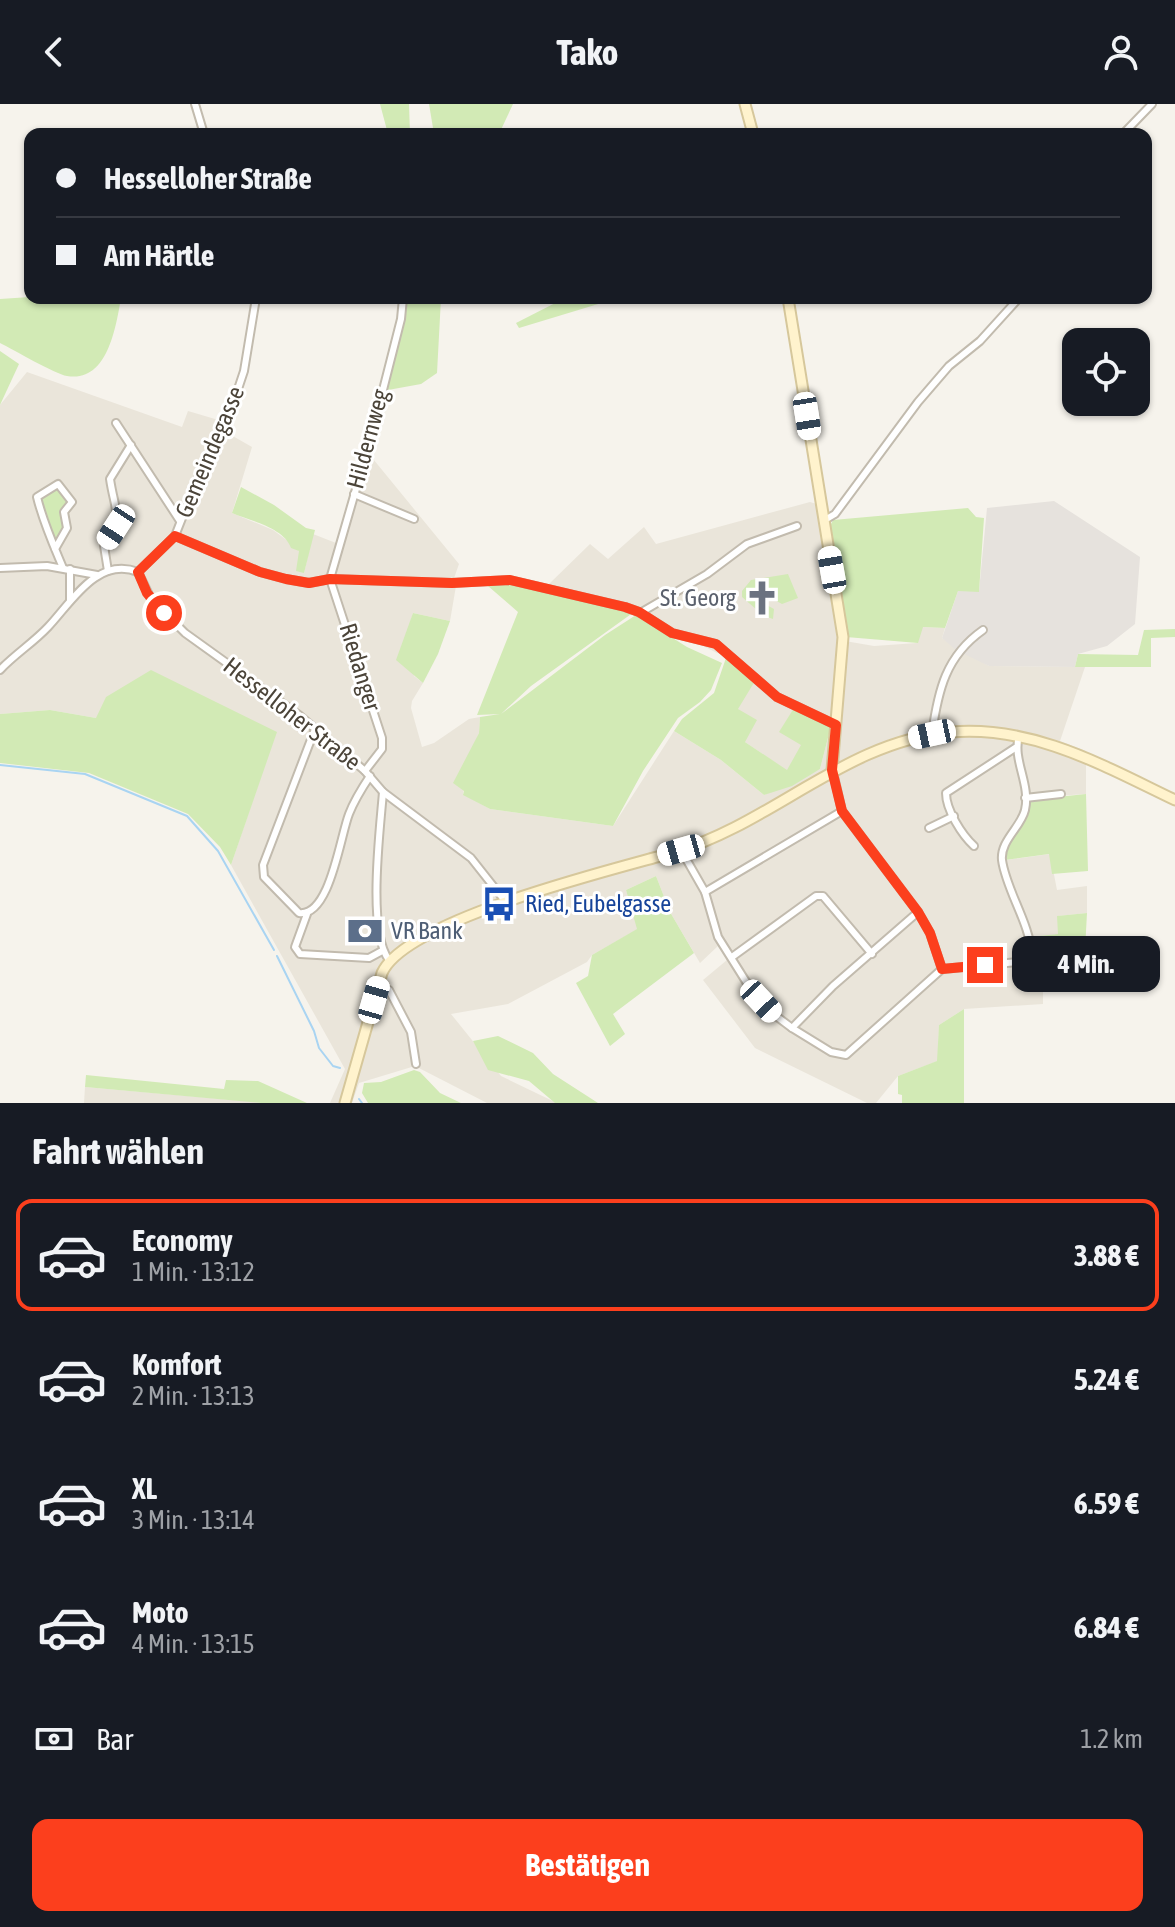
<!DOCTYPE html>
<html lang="de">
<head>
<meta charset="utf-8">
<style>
  body { margin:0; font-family:"Asap Condensed",sans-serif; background:#20242c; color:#f1f3f6; height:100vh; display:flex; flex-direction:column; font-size:30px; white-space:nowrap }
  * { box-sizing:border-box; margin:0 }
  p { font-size:26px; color:#9ea1a6 }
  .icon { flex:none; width:44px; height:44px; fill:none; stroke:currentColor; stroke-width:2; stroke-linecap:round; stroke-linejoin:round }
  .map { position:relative; height:999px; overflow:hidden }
  .panel { display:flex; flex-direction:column; background:#171b24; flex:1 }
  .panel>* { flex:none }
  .banner { position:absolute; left:24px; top:24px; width:1128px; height:176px; border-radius:16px; box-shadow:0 2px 6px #0004; display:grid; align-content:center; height:176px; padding:0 32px; background:#171b24 }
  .buttons { position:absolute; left:1062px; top:224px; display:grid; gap:16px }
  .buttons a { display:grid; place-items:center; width:88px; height:88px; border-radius:16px; background:#171b24; box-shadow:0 2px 6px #0004; font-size:40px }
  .end { position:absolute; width:36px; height:36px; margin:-18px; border:10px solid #fc3f1d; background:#fff; box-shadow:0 0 0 4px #fff }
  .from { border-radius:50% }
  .bubble { position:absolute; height:56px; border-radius:16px; background:#171b24; box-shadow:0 2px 6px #0004; font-size:26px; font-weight:700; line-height:56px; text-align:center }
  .car { position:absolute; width:24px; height:48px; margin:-24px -12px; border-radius:10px; box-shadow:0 0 6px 2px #0007; background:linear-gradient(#fff 24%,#345 0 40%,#fff 0 76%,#345 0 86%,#fff 0) }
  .banner b { display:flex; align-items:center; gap:28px; height:76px; font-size:30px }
  .banner b+b { border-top:2px solid #363941 }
  .banner i { width:20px; height:20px; background:#f1f3f6 }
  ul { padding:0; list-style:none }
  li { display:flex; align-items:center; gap:24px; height:112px; margin:0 16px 12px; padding:0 16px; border:4px solid transparent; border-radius:16px }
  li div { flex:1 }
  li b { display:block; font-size:30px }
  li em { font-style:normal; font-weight:700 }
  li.active { border-color:#fc3f1d }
  li>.icon { width:72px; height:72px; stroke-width:1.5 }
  h2 { padding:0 32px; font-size:36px; line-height:96px }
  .pay { display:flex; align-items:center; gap:20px; height:88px; padding:0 32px; font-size:30px }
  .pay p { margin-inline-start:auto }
  .action { display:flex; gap:16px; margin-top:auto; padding:16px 32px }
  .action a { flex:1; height:92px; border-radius:16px; background:#fc3f1d; color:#fff; font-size:32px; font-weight:700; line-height:92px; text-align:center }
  header { display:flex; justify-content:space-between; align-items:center; height:104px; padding:0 32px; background:#171b24; font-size:36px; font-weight:700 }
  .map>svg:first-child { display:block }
  .residential { fill:#eae5da }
  .industrial { fill:#e6e2dd }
  .green { fill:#d2eab5 }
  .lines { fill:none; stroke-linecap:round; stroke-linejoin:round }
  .stream { stroke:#a9d4f2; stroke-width:2 }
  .minor-casing { stroke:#c2bbae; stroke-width:10 }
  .secondary-casing { stroke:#d6c79b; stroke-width:13 }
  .minor { stroke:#fff; stroke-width:6 }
  .secondary { stroke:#fff3cd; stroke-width:9 }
  .route { stroke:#fc3f1d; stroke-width:10 }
  .labels { text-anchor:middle; stroke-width:6; stroke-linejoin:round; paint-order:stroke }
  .street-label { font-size:24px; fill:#4b4439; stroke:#fff }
  .worship-label { font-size:24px; fill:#5b616d; stroke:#fff; text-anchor:end }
  .transit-label { font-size:24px; fill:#164399; stroke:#fff; text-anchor:start }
  .service-label { font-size:24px; fill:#4e5e75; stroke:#fff; text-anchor:start }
</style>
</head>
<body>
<header><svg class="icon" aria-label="back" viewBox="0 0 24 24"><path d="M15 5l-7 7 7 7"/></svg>Tako<svg class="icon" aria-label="person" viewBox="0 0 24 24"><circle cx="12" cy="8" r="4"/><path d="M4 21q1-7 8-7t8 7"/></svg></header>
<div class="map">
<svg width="1175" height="999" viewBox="0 0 1175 999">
  <rect width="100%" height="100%" fill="#f6f3ec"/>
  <g class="residential">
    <polygon points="27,268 182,323 188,307 215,315 231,331 252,343 232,409 273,426 288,437 299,447 304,469 313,430 336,439 369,350 459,460 453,477 456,482 450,517 413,509 406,534 414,572 423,579 412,597 411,604 422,643 434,639 469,615 480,613 479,629 474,640 463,690 490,705 613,722 674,627 721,656 764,691 820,665 831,622 802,641 787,667 745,638 727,551 717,549 638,509 554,490 548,481 590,440 608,455 644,423 656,440 810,398 826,403 845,537 874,542 917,539 922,523 945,524 942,534 989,562 1085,563 1060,637 1086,647 1086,690 1057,692 1006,756 1050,750 1057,786 1087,782 1087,809 1058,812 1059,830 1031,833 1034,849 1043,858 1043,900 964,905 939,921 938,957 898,972 876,999 867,999 755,944 703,876 727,856 718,842 700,859 670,808 656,772 626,786 638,825 592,851 587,858 508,900 451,910 501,972 557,999 487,999 415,962 359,979 352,999 330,999 345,965 231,761 276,628 96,614 50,606 0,610 0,301"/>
    <polygon points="85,983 256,998 261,999 84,999"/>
  </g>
  <polygon class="industrial" points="1054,397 1140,453 1135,520 1107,542 1078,550 1075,563 989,562 956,546 942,534 958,487 979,487 987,404"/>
  <g class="green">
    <polygon points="380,0 409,0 410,30 388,30"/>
    <polygon points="429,0 513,0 499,30 434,30"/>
    <path d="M 30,193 L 121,194 C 116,222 108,279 67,272 C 55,270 14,246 0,239 L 0,195 Z"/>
    <path d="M 406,194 L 441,194 L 437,269 L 421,280 L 388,286 C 384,260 405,224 406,194 Z"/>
    <polygon points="565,194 618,194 519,224 516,219"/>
    <polygon points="0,247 19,260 0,301"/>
    <polygon points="61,383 70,397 61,407 65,424 54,436 39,395 43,389"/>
    <path d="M 241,383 L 274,401 L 306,424 L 315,426 L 304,469 L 296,467 L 299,447 L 291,444 C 284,424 251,417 232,409 Z"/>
    <polygon points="968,404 976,413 984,414 979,488 958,487 945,524 923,523 918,539 846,533 844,508 830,422 833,416"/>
    <polygon points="788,470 798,494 782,500 754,485 749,488 750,492 774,505 773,515 764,512 742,493 742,487 751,476"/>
    <polygon points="489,479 521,481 634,508 531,582 501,610 605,531 636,511 687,543 722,559 711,586 700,598 678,614 643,667 613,722 490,705 463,691 464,687 453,679 479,629 480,613 500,610 477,611 518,508 488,482"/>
    <polygon points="413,509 450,517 438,550 423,579 396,556"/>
    <polygon points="1175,525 1175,533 1151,534 1151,563 1075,563 1078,550 1138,551 1144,526"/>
    <polygon points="727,551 755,577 738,605 757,616 745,638 787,666 801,641 779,628 794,604 831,622 820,665 792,682 764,691 721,656 674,627 682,615 714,589"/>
    <polygon points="151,566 277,628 231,761 220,743 188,710 89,669 0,659 0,610 50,606 96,614 106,593"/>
    <polygon points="1086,690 1088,767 1052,770 1049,750 1005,756 1005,746 1028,696"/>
    <polygon points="656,772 670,808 694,849 613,910 625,930 610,942 576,879 588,872 592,851 637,825 626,786"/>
    <polygon points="1087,809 1085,846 1044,852 1033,844 1030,833 1058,830 1057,812"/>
    <polygon points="964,905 964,999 902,999 902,991 898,990 898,972 937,957 939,921"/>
    <polygon points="498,932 533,949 553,970 598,999 555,999 529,977 488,966 473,937"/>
    <polygon points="414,966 420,968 440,989 461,999 368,999 362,989 364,979 381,978"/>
    <polygon points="86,971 224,985 226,976 258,977 307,999 261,999 85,983"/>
  </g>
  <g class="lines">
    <g class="stream">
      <polyline points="0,661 85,670 187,712 218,747 274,846"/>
      <polyline points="277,852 314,927 319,944 333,962 340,964"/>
      <polyline points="359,995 362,999"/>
    </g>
    <g class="minor-casing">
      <g id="minor">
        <polyline points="195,0 204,30"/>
        <polyline points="1123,30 1152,0"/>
        <polyline points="116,319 180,417"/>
        <polyline points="354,390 414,415"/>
        <polyline points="823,417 835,410 918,298 949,262 980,237 1019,194"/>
        <polyline points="175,432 260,468 286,475 309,479 330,475 452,479 510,476 625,503 639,508 672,529 716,540 777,593 836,621"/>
        <path d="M 55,445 L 67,424 L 64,408 L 72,398 L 58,380 L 37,393 C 43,418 53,440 63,464"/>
        <polyline points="0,464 47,462 97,471"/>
        <path d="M 108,467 L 104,442 C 124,410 115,409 110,375 L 131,341"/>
        <polyline points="138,468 175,432 203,361 226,321 244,267 256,194"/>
        <polyline points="330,475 371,333 401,215 403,194"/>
        <polyline points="330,475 382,634 382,645 365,667"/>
        <polyline points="70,496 70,465"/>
        <polyline points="640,509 707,470 747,440 797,422"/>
        <path d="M 0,566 C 15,550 33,539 48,523 C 71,499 97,452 138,468 L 151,495 L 185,529 L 299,611 L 365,667 L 383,688 L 471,754 L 505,797"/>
        <path d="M 315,625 L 263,761 L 264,773 L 299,809 C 330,813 340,733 349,710 C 354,697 362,684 370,672"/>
        <path d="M 932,630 C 938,586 946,552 983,526"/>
        <polyline points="833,668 842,707 918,808 930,829 942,865"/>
        <path d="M 383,688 C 380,726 367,827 389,856"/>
        <polyline points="1025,694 1061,690"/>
        <polyline points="929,724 954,712"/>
        <path d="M 974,742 C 962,731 946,706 946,689 L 1015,644"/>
        <polyline points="681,746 705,788 718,833 750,884 772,909 792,924 831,948 846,951 942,865"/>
        <polyline points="705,788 842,707"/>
        <polyline points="307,810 295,843 300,850 369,854 382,847"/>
        <polyline points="732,853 816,792 823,792 872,850"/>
        <path d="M 942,865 L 1028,857 L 1032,852 C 1030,819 1006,786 1002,756 C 1000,737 1021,723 1025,706 C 1031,680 1012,656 1019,632"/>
        <polyline points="389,886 411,928 416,960"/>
        <polyline points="792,924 833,882 918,808"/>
      </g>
    </g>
    <g class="secondary-casing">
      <g id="secondary">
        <polyline points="745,0 753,30"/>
        <polyline points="788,194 843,533 832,666"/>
        <path d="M 345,999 L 382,869 C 406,815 616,765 675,748 C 773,719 846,637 951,628 C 1033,621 1104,662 1175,696"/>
      </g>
    </g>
    <use href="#minor" class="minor"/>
    <use href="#secondary" class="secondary"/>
  </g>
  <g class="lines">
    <polyline class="route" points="164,509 147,489 138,468 175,432 260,468 286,475 309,479 330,475 452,479 510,476 625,503 639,508 672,529 716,540 777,593 836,621 832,666 842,707 918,808 930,829 942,865 985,861"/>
  </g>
  <defs>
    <g id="church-bare" transform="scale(2.76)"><path d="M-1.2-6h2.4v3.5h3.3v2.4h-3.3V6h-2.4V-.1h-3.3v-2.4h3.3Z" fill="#6b7280" stroke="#fff" stroke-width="2.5" paint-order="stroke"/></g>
    <g id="bus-bare" transform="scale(2.76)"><path d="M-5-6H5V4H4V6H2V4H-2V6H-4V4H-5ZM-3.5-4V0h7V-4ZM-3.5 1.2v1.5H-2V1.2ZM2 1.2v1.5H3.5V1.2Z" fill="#1a4fb4" stroke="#fff" stroke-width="2.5" paint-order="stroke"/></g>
    <g id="bank-bare" transform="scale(2.76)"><path d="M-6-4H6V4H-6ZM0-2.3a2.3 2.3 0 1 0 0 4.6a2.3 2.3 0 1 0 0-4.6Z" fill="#5c6f8a" stroke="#fff" stroke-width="2.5" paint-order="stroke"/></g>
  </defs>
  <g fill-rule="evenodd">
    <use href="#church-bare" x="762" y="494"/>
    <use href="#bus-bare" x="499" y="800"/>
    <use href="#bank-bare" x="365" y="827"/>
  </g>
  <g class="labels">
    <g class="street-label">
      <text transform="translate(368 335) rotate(-75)" y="8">Hildernweg</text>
      <text transform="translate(210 348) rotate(-67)" y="8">Gemeindegasse</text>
      <text transform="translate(360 563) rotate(73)" y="8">Riedanger</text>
      <text transform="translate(292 610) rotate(38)" y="8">Hesselloher Straße</text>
    </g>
    <g class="worship-label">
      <text x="736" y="502">St. Georg</text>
    </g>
    <g class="transit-label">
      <text x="525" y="808">Ried, Eubelgasse</text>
    </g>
    <g class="service-label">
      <text x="391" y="835">VR Bank</text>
    </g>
  </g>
</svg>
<div class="buttons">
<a><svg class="icon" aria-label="locate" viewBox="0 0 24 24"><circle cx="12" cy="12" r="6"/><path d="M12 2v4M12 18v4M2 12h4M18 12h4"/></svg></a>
</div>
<i class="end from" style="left:164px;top:509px"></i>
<i class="end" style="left:985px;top:861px"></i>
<div class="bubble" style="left:1012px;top:832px;width:148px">4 Min.</div>
<i class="car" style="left:807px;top:312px;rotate:171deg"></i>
<i class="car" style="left:116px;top:423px;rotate:213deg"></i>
<i class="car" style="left:832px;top:466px;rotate:350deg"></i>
<i class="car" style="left:932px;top:630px;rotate:258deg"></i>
<i class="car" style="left:681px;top:746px;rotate:254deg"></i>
<i class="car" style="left:374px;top:896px;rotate:16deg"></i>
<i class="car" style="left:761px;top:897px;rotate:137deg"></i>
<div class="banner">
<b><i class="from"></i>Hesselloher Straße</b>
<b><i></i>Am Härtle</b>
</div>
</div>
<section class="panel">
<h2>Fahrt wählen</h2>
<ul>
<li class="active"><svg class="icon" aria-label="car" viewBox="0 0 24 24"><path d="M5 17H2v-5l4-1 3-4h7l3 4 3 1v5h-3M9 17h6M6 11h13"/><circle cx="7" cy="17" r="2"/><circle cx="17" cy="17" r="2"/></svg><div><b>Economy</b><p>1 Min. · 13:12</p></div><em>3.88 €</em></li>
<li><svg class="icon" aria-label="car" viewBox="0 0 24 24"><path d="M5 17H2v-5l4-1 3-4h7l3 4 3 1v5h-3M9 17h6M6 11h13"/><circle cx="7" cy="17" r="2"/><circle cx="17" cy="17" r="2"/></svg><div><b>Komfort</b><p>2 Min. · 13:13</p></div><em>5.24 €</em></li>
<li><svg class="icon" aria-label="car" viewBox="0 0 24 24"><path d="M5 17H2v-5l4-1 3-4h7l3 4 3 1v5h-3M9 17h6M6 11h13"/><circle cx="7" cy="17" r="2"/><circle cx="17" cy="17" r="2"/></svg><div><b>XL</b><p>3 Min. · 13:14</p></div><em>6.59 €</em></li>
<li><svg class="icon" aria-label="car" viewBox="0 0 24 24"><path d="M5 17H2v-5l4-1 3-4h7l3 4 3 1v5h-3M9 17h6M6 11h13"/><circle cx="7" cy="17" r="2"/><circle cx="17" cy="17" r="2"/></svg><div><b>Moto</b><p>4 Min. · 13:15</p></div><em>6.84 €</em></li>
</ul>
<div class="pay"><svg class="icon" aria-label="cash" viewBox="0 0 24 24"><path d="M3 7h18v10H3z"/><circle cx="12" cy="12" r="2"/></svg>Bar<p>1.2 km</p></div>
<div class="action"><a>Bestätigen</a></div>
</section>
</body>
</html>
